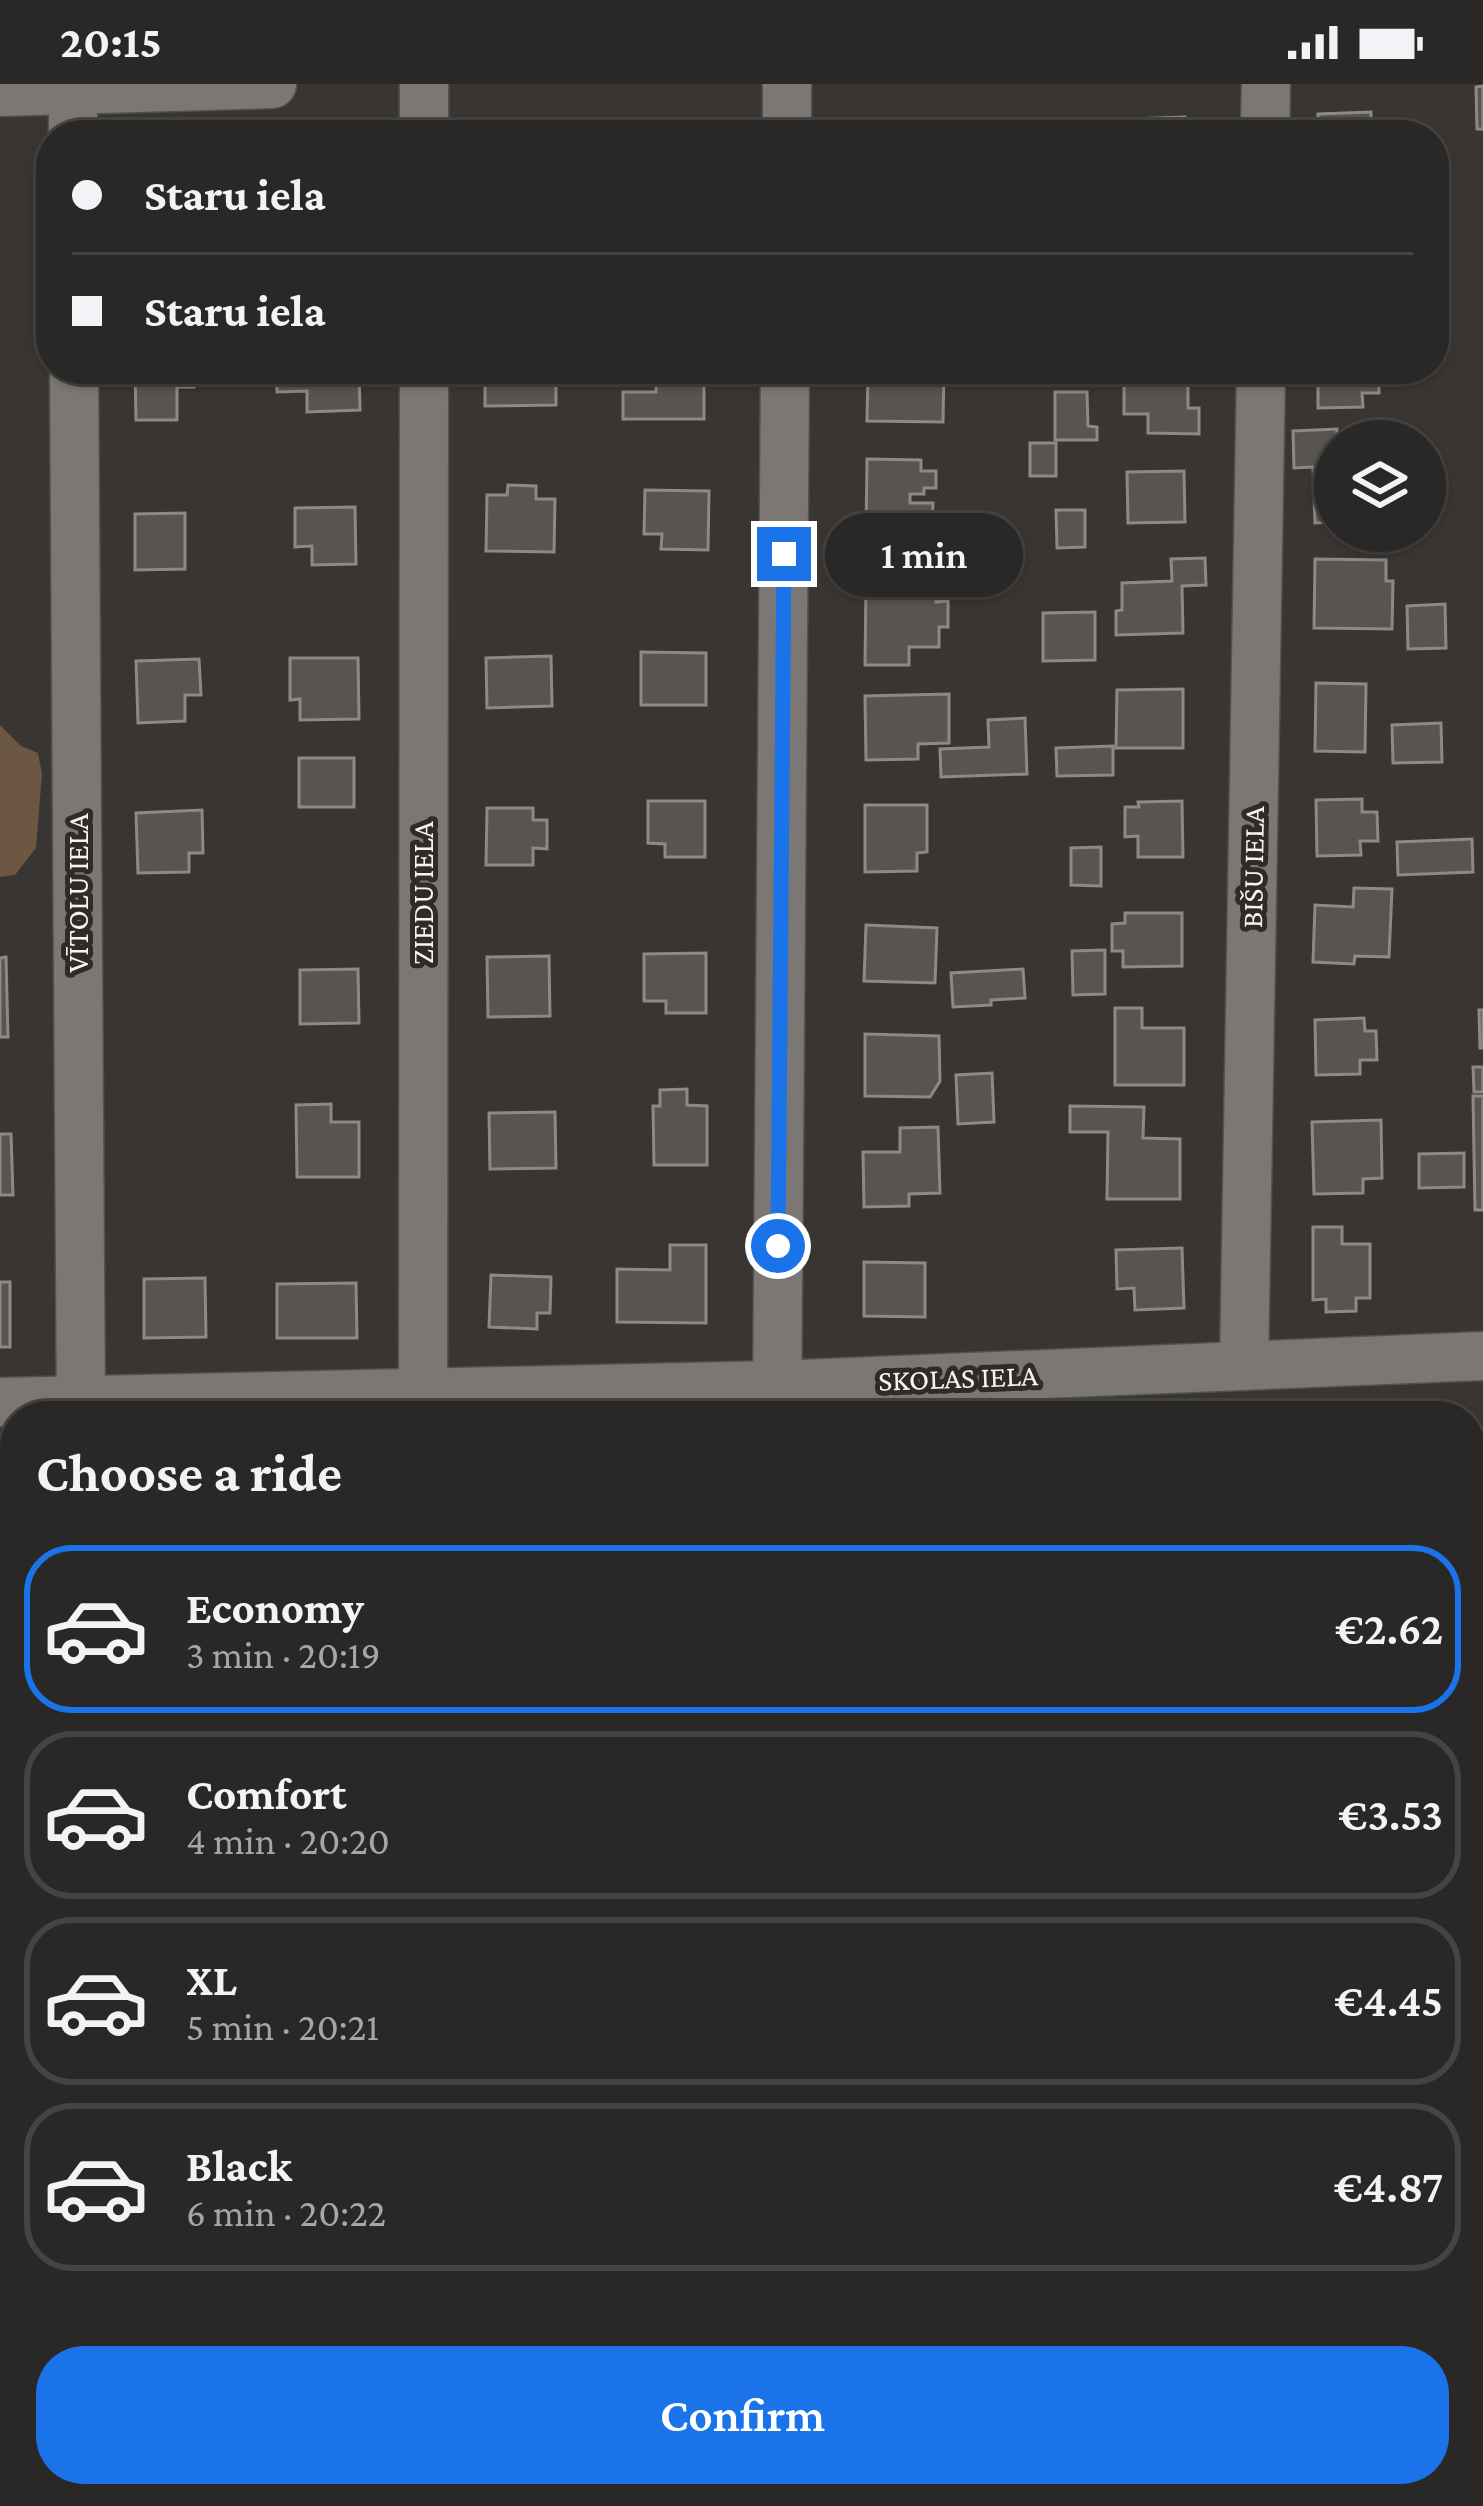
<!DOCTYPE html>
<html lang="en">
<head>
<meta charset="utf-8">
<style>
  body { margin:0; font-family:"Crimson Pro",serif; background:#32302e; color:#f1f3f6; height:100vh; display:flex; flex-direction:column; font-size:45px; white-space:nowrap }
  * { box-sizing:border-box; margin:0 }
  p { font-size:39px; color:#a5a6a7 }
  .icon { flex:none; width:66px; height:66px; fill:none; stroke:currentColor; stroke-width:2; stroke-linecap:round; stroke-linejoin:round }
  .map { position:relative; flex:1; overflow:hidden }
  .details { position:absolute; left:0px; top:1317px; width:1485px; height:1107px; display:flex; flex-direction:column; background:#2a2826; border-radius:48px 48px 0 0; box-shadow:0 3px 9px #0004,0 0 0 3px #464443 }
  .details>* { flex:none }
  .guide { position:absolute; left:36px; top:36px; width:1413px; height:264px; border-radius:48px; box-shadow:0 3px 9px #0004,0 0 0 3px #464443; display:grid; align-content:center; height:264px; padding:0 36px; background:#2a2826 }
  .buttons { position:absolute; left:1314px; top:336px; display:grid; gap:24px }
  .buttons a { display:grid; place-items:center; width:132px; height:132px; border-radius:50%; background:#2a2826; box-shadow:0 3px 9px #0004,0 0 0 3px #464443; font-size:60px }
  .end { position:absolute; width:54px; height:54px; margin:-27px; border:15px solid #1a73e8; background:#fff; box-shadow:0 0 0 6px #fff }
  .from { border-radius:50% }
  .bubble { position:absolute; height:84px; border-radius:42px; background:#2a2826; box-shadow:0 3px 9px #0004,0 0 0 3px #464443; font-size:39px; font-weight:600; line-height:84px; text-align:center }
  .guide b { display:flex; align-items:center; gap:42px; height:114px; font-size:45px }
  .guide b+b { border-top:3px solid #464443 }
  .guide i { width:30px; height:30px; background:#f1f3f6 }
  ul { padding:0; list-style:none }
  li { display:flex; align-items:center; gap:36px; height:168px; margin:0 24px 18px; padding:0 12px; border:6px solid #464443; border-radius:48px }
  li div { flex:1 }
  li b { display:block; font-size:45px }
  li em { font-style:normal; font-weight:600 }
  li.on { border-color:#1a73e8 }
  li>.icon { width:108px; height:108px; stroke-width:1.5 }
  h2 { padding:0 36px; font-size:54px; line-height:144px }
  .cta { display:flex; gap:24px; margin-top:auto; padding:24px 36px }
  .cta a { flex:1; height:138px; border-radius:48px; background:#1a73e8; color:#fff; font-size:48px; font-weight:600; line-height:138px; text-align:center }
  .status { display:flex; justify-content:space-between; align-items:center; height:84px; padding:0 60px; background:#2a2826; direction:ltr }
  .status svg { height:33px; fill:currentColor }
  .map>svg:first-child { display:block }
  .green { fill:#6b5742 }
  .building { fill:#575451; stroke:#8c8986; stroke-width:3 }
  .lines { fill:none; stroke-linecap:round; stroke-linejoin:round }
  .minor-casing { stroke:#53514e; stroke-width:51 }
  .major-casing { stroke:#53514e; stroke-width:63 }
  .path { stroke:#9a9895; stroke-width:8; stroke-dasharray:12 6; stroke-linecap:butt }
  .minor { stroke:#7a7774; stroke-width:48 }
  .major { stroke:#a27639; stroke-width:60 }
  .route { stroke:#1a73e8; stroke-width:15 }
  .labels { text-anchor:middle; stroke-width:10; stroke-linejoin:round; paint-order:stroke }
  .street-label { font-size:30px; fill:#f6f4f2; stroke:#2e2b28 }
</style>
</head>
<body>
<div class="status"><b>20:15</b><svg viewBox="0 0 49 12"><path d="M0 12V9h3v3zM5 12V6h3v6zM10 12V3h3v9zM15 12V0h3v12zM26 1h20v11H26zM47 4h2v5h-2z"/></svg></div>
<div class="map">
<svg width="1483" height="2422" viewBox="0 0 1483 2422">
  <rect width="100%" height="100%" fill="#383532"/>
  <polygon class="green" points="0,641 21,662 38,669 42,690 36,764 15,791 0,793"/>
  <g class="building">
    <polygon points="1483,2 1483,45 1477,45 1476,3"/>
    <polygon points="1371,28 1371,51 1318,51 1318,30"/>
    <polygon points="1185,33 1186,51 1129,51 1129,35"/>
    <polygon points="924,46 924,51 870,51 870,48"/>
    <polygon points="135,285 194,285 194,303 177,303 177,336 136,336"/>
    <polygon points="276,285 359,285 360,326 307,328 307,307 277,308"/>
    <polygon points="485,285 556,285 556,321 485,322"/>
    <polygon points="641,285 704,285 704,335 623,335 623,308 656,308 656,296 640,296"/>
    <polygon points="868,285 944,285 943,338 867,337"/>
    <polygon points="1124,285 1188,285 1188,324 1199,324 1199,350 1148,349 1148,330 1124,330"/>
    <polygon points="1318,285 1379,285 1379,309 1362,309 1363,323 1318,324"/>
    <polygon points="1055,308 1087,308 1088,342 1097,343 1097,356 1055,356"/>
    <polygon points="1337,345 1335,438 1315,439 1313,383 1294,384 1293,347"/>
    <rect x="1030" y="359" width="26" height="33"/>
    <polygon points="867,375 921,376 921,387 936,387 936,404 924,404 924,410 910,410 910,419 933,419 932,450 866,450"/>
    <polygon points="1184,387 1185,438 1128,439 1127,388"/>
    <polygon points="508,401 536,402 536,415 555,415 554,468 486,467 487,411 507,411"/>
    <polygon points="645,406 709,407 708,466 661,465 662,450 644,450"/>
    <polygon points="355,423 356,480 312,481 312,462 295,463 295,424"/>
    <polygon points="1056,426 1085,426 1085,463 1057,464"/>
    <polygon points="185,429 185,485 135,486 135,430"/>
    <polygon points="1205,474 1206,501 1182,502 1183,549 1116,551 1116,527 1122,526 1122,499 1172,497 1171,475"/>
    <polygon points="1315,475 1386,476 1386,497 1393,497 1392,545 1314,544"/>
    <polygon points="866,500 936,501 936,518 948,517 948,543 939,543 939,563 909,563 909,581 865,581"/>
    <polygon points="1445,520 1446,564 1408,565 1407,522"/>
    <polygon points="1095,528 1095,576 1043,577 1043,529"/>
    <polygon points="641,568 706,569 706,621 641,621"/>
    <polygon points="551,572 552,622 487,624 486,574"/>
    <polygon points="290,574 358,574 359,635 300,636 300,615 290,616"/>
    <polygon points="199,575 201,611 185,611 185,637 138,639 136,577"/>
    <polygon points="1316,599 1366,600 1365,668 1315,667"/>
    <polygon points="1183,605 1183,664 1116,664 1117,606"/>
    <polygon points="949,610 949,659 918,660 918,675 866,676 865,612"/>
    <polygon points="1025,634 1027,690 941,693 940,665 989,663 988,636"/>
    <polygon points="1441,639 1442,678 1393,679 1392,641"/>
    <polygon points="1113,662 1113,691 1057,692 1056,664"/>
    <rect x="299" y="674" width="55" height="49"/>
    <polygon points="1362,715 1362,728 1377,728 1378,757 1360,757 1361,771 1317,772 1316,716"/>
    <polygon points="648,717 705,717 705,773 665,773 665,760 648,759"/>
    <polygon points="1182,717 1183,773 1138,773 1138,752 1125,753 1125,723 1139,723 1138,718"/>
    <polygon points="865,721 927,721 927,768 917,769 917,787 865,788"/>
    <polygon points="487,724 533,724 533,736 547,736 547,765 533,764 533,781 486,781"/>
    <polygon points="202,726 203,769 189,769 189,788 138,789 136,729"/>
    <polygon points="1472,755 1473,788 1398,791 1397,758"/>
    <polygon points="1101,763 1101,802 1071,801 1071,764"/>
    <polygon points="1354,804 1392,805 1389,873 1355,872 1354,880 1313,878 1315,821 1353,823"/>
    <polygon points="1125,829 1182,829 1182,882 1123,883 1123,867 1112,867 1112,840 1125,839"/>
    <polygon points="866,841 937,844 935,899 864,897"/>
    <polygon points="1105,866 1105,910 1073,911 1072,867"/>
    <polygon points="706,869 706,929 666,929 666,917 644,917 644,870"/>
    <polygon points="549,872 550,932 488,933 487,873"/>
    <polygon points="6,873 8,953 0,953 0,874"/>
    <polygon points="358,885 359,939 300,940 300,886"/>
    <polygon points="1023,885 1025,914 991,916 991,921 953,923 951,889"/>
    <polygon points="1115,924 1142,924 1142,944 1184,944 1184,1001 1115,1001"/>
    <polygon points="1479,926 1483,926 1483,964 1480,964"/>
    <polygon points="1364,934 1365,947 1376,947 1377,976 1360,976 1360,990 1316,991 1315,936"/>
    <polygon points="865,950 939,952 940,997 930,1013 865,1012"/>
    <polygon points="1473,983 1483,983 1483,1008 1474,1008"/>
    <polygon points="992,989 994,1038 958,1040 956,991"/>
    <polygon points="687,1005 687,1021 707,1022 707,1081 654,1081 653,1022 660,1022 660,1006"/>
    <polygon points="1473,1012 1483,1012 1483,1126 1475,1126"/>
    <polygon points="331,1020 331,1038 359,1038 359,1093 297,1093 296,1021"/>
    <polygon points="1070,1022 1144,1023 1143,1054 1180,1055 1180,1115 1107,1115 1108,1048 1070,1048"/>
    <polygon points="555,1028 556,1084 490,1085 489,1029"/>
    <polygon points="1381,1036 1382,1094 1363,1095 1363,1109 1314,1110 1312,1038"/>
    <polygon points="938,1043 940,1109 909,1110 909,1122 864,1123 863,1068 900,1068 900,1044"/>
    <polygon points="0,1050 11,1050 13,1111 0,1111"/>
    <polygon points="1464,1069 1464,1103 1419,1104 1419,1070"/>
    <polygon points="1313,1143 1342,1143 1342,1160 1370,1160 1370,1214 1356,1214 1356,1227 1326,1228 1326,1215 1313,1216"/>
    <polygon points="670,1161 706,1161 706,1239 617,1238 617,1185 670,1186"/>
    <polygon points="1182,1164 1184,1224 1135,1226 1134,1204 1117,1205 1116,1166"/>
    <polygon points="864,1178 925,1179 925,1233 864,1232"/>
    <polygon points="491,1191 551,1193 550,1229 537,1229 537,1245 489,1243"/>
    <polygon points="205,1194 206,1253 144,1254 144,1195"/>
    <rect x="0" y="1198" width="10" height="65"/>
    <polygon points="356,1199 357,1254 277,1254 277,1200"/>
    <polygon points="0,1387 11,1387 14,1455 0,1456"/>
    <polygon points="15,1480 15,1507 0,1508 0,1481"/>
    <polygon points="0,1565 12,1565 13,1623 0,1623"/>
    <polygon points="13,1638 15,1687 0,1688 0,1639"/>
    <rect x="0" y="1843" width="15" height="61"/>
    <rect x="0" y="2050" width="15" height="60"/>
    <polygon points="1478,2166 1483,2166 1483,2198 1479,2198"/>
    <polygon points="0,2299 15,2300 15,2363 0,2363"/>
  </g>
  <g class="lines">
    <g class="minor-casing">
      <g id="minor">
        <polyline points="73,0 73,51"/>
        <polyline points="0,8 272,0"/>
        <polyline points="424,51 424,0"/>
        <polyline points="787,51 787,0"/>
        <polyline points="1265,51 1266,0"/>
        <polyline points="74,285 81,1332"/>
        <polyline points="1244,1282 1261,285"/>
        <polyline points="0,1318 777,1301 1483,1272"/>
        <polyline points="423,1332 424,285"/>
        <polyline points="777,1332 785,285"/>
        <polyline points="1470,1594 1483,1594"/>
        <polyline points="88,2422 88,2409"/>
        <polyline points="175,2422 779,2418"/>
        <polyline points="1246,2422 1246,2409"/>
      </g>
    </g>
    <g class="major-casing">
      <g id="major">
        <polyline points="1470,1933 1483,1932"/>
        <polyline points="0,1970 15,1970"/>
      </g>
    </g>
    <polyline class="path" points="0,2029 15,2029"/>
    <use href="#minor" class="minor"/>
    <use href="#major" class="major"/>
  </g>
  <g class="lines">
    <polyline class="route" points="778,1162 784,470"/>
  </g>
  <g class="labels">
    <g class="street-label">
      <text transform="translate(1253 783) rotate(-89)" y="10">BIŠU IELA</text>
      <text transform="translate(78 809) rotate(-90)" y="10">VĪTOLU IELA</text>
      <text transform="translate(423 809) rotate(-90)" y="10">ZIEDU IELA</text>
      <text transform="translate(958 1294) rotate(-2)" y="10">SKOLAS IELA</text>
    </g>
  </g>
</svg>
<div class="buttons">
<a><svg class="icon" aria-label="layers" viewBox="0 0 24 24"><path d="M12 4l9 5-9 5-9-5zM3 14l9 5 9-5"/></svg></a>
</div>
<i class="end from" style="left:778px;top:1162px"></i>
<i class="end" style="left:784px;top:470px"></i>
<div class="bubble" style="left:825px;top:429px;width:198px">1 min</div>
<div class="guide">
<b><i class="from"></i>Staru iela</b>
<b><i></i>Staru iela</b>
</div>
<section class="details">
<h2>Choose a ride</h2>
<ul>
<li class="on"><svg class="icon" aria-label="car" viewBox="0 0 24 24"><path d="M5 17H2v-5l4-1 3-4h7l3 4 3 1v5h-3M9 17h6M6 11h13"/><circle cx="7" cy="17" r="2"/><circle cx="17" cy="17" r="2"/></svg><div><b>Economy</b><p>3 min · 20:19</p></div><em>€2.62</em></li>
<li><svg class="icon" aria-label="car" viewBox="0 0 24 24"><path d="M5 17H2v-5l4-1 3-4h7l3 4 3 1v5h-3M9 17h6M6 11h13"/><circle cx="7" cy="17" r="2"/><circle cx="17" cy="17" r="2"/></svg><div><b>Comfort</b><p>4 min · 20:20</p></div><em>€3.53</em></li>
<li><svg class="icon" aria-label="car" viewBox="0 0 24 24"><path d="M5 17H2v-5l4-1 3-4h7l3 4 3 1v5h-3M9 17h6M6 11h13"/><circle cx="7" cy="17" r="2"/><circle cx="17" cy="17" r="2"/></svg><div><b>XL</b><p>5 min · 20:21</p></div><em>€4.45</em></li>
<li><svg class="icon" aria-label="car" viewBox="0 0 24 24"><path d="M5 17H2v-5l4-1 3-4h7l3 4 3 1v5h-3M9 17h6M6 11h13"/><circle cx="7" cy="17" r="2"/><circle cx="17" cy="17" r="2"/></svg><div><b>Black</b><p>6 min · 20:22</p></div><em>€4.87</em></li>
</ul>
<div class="cta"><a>Confirm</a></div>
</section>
</div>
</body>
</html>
